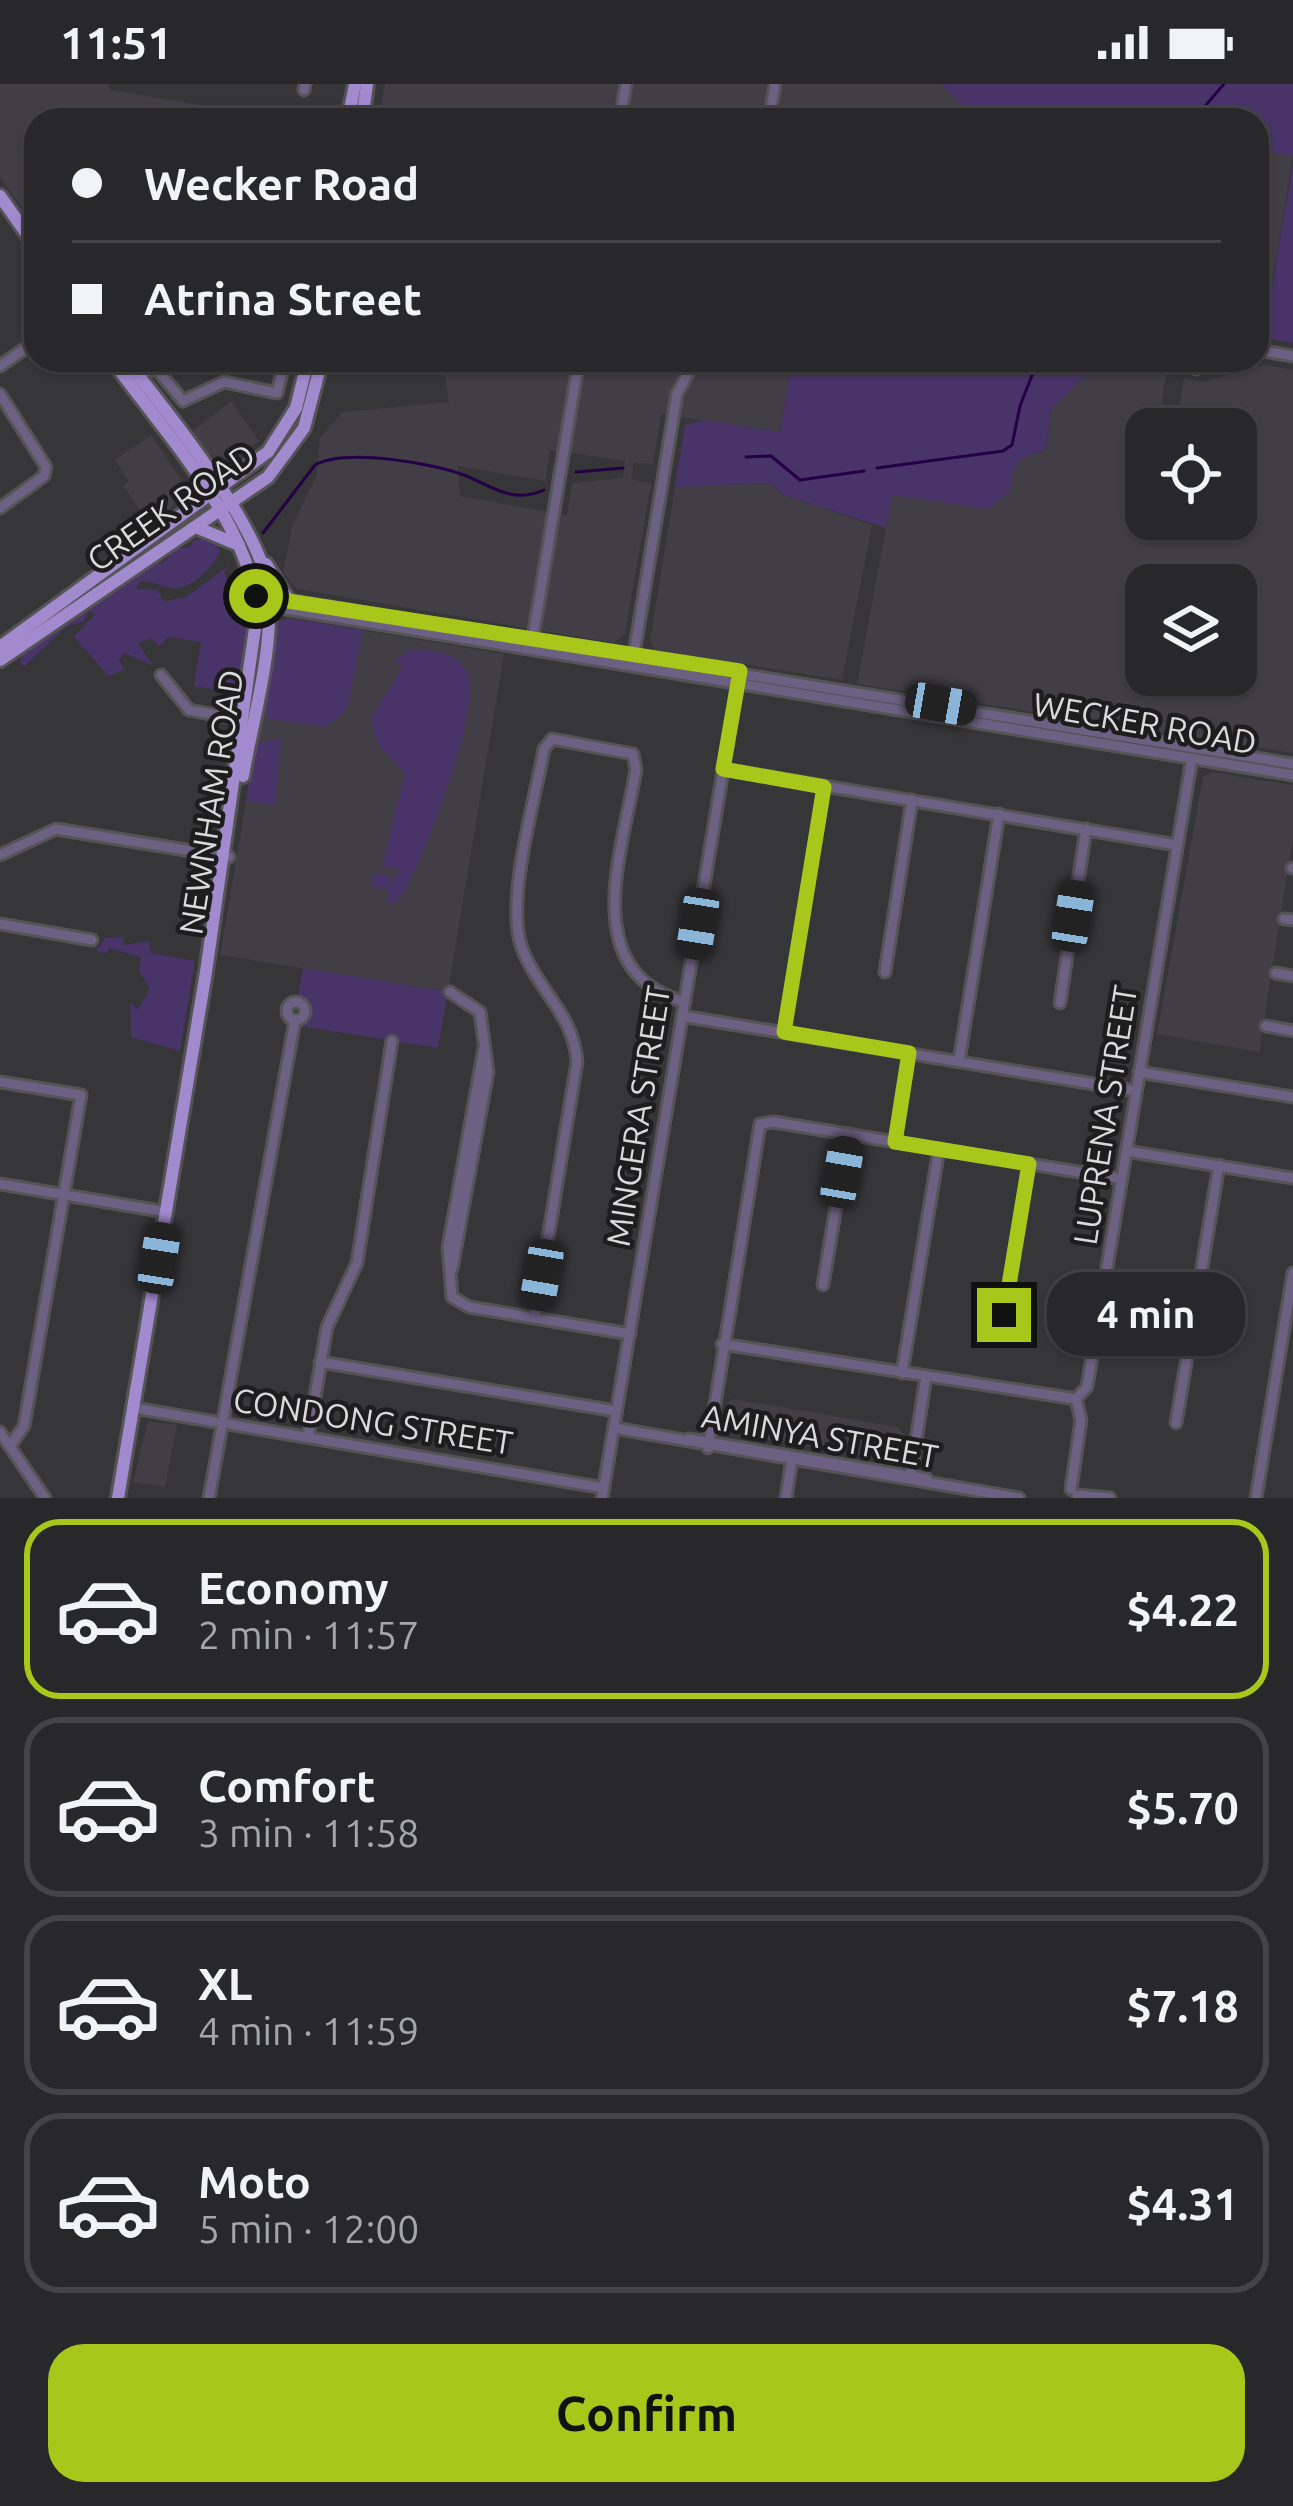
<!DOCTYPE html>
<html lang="en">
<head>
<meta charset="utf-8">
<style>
  body { margin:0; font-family:Ubuntu,sans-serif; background:#303032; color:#f1f3f6; height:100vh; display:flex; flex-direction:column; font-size:45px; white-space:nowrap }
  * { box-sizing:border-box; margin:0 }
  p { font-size:39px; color:#a5a6a8 }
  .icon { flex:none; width:66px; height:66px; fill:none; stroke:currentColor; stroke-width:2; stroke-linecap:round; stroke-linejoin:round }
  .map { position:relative; height:1414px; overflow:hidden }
  .drawer { display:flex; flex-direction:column; background:#28282a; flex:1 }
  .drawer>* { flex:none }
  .banner { position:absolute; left:24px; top:24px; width:1245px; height:264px; border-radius:36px; box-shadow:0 3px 9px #0004,0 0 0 3px #444447; display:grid; align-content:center; height:264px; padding:0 48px; background:#28282a }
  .buttons { position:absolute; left:1125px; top:324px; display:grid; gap:24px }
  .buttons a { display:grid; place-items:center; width:132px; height:132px; border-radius:24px; background:#28282a; box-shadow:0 3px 9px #0004,0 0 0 3px #444447; font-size:60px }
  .end { position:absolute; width:54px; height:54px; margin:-27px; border:15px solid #a9c71a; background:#111; box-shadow:0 0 0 6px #111 }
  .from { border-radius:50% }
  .bubble { position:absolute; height:84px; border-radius:36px; background:#28282a; box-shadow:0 3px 9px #0004,0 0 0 3px #444447; font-size:39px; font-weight:700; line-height:84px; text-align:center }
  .car { position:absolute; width:36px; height:72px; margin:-36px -18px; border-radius:15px; box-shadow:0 0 9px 3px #0007; background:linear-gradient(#222 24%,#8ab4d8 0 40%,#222 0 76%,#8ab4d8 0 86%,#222 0) }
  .banner b { display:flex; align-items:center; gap:42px; height:114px; font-size:45px }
  .banner b+b { border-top:3px solid #444447 }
  .banner i { width:30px; height:30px; background:#f1f3f6 }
  ul { padding:21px 0 0; list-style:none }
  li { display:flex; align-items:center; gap:36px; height:180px; margin:0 24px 18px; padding:0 24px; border:6px solid #444447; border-radius:36px }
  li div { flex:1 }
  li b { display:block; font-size:45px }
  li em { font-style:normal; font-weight:700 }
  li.active { border-color:#a9c71a }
  li>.icon { width:108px; height:108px; stroke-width:1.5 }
  .action { display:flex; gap:24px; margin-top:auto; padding:24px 48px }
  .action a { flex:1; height:138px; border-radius:36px; background:#a9c71a; color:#111; font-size:48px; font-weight:700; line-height:138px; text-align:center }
  .status { display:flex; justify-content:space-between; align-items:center; height:84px; padding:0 60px; background:#28282a; direction:ltr }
  .status svg { height:33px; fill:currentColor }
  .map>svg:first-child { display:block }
  .built { fill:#413e46; fill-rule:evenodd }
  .green { fill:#483468 }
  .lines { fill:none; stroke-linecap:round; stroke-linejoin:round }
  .stream { stroke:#240046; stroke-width:3 }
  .minor-casing { stroke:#545355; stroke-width:15 }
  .major-casing { stroke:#545355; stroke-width:18 }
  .minor { stroke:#6c6183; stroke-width:9 }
  .major { stroke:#a28ace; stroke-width:12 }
  .route { stroke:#a9c71a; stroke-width:15 }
  .labels { text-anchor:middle; stroke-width:9; stroke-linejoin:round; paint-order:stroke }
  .street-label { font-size:33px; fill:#dad9db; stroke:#1d1d1e }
</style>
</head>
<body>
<div class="status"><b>11:51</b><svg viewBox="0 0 49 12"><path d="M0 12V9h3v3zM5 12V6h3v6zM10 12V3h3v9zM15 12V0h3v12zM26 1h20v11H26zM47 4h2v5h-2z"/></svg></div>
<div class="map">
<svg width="1293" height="1414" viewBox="0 0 1293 1414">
  <rect width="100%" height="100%" fill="#363538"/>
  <g class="built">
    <polygon points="0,0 109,0 109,6 290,36 36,36 36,143 0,93"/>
    <polygon points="385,0 942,0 976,36 379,36"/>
    <polygon points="1257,65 1293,72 1263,254 1257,253"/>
    <path d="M 342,276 L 792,276 L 780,348 L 661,330 L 653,380 L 634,379 L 631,395 L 651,400 L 625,550 L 614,559 L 297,505 L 283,489 L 292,442 L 317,391 L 320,353 L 343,328 L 449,318 L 444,286 L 339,291 ZM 550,366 L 625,377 L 623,394 L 572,399 L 567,431 L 460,412 L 458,382 L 545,397 Z"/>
    <path d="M 1102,276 L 1168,276 L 1159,338 L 1176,342 L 1184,294 L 1203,298 L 1264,281 L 1293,286 L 1293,669 L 857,600 L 892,411 L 1012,383 L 1021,373 L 1046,366 L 1051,325 ZM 1146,345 L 1236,345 L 1236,435 L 1146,435 ZM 1146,501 L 1236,501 L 1236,591 L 1146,591 Z"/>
    <polygon points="231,317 259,357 222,383 190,349"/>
    <polygon points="151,351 183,399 178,418 151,440 123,402 129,397 115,376"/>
    <polygon points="770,399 784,411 872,441 842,596 655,566 650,557 675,403"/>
    <polygon points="288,534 504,570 448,908 220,871 277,537"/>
    <polygon points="1212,688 1293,701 1293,755 1259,968 1157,950 1203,693"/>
    <polygon points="734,1315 897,1343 904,1350 900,1369 887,1376 727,1349 722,1343 726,1319"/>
    <polygon points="148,1337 177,1341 165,1403 133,1398"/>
  </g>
  <g class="green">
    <polygon points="942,0 1293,0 1293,72 1257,65 1257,36 976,36"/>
    <polygon points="1293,79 1293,259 1263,254"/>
    <path d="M 792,276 L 1102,276 L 1051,325 L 1046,366 C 1018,373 1013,378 1010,407 L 988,425 L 893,411 L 886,444 L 784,411 L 770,399 L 675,403 L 685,341 L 704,336 L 780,348 Z"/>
    <path d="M 195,455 L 213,455 L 220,466 C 217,480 190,508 170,504 C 159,502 153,497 141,497 L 136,505 L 157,506 L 164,517 L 186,513 L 230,481 L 224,489 L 229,499 L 240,497 L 246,547 L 237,609 L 194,602 L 201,558 L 168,553 L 160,562 L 151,554 L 138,559 L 153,582 L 124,569 L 119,577 L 124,586 L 109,592 L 74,553 L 95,530 L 89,526 L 84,537 L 66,543 L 24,583 L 20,578 L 24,564 L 147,479 L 162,479 L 177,464 L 189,464 Z"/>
    <polygon points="288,534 363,546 347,625 327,643 270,635 261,625 275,539"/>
    <path d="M 409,566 C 428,565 457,567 467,588 C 484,620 421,787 398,817 L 388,820 L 388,805 L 371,802 L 373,789 L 391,792 L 390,801 L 400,786 L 382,782 L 405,689 L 378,660 L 371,635 L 403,582 L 393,578 Z"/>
    <polygon points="281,655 275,721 246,717 255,659"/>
    <polygon points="124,853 123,861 149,857 151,869 195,877 180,967 131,953 130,919 138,925 150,905 139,887 141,873 109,864 108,869 96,867 105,854"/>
    <polygon points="303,884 448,908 438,964 300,942 310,925 298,913"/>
  </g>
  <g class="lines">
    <g class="stream">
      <polyline points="1193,36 1224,0"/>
      <polyline points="746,373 771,372 800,396 864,387"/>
      <polyline points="877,384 1003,367 1012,361 1020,322 1038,276"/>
      <polyline points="576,388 623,384"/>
      <path d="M 263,449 L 315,381 C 345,364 432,379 464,391 C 494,403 512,420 544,406"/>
    </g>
    <g class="minor-casing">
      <g id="minor">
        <polyline points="304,6 305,0"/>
        <polyline points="620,36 626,0"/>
        <polyline points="769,36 775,0"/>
        <polyline points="889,36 890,33"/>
        <polyline points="1257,266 1293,272"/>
        <polyline points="149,276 183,317 224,298 277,309 285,276"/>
        <polyline points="1186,276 1196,285 1222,276"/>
        <polyline points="0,282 36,257"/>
        <polyline points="138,293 170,276"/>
        <polyline points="0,310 46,383 44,392 0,424"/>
        <polyline points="262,512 1293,680"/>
        <polyline points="268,522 1293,691"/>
        <polyline points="533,553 579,276"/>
        <polyline points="634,570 677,310 695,276"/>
        <polyline points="161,591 189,626 243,636"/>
        <polyline points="723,685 1177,761"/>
        <polyline points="0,771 56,745 229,773"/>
        <polyline points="1292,784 1293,784"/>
        <polyline points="1284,835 1293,836"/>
        <polyline points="0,840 92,856"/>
        <polyline points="885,888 912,716"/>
        <polyline points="1276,889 1293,892"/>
        <polyline points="450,908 480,928 488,988 452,1185"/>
        <circle cx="296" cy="927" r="9"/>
        <polyline points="1060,919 1086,745"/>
        <polyline points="682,932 1136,1007"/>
        <polyline points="1266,942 1293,947"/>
        <polyline points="784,948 824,703"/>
        <polyline points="484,964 448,1163 452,1213 469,1223 630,1250"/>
        <polyline points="959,977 999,730"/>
        <polyline points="1139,988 1293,1013"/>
        <polyline points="0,998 81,1011 24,1342 10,1362"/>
        <polyline points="895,1058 909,969"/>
        <polyline points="1126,1067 1293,1094"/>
        <polyline points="0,1100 166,1128"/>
        <polyline points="823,1201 848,1050"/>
        <polyline points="1004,1231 1029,1080"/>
        <path d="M 535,1233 L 577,978 C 574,929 536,906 521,861 C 506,814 535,716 544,665 L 552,655 L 633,670 L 636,685 C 623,766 576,888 685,918"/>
        <polyline points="722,1260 1076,1315"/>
        <polyline points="320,1278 616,1327"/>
        <polyline points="902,1289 939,1065"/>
        <polyline points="1076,1315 1087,1303 1192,674"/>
        <polyline points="134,1324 604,1404"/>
        <polyline points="1176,1339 1219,1081"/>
        <polyline points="614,1344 1019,1414"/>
        <polyline points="0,1348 45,1414"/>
        <polyline points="308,1353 327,1243 357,1179 392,957"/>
        <polyline points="689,1355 927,1395"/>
        <polyline points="708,1364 760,1040 774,1038 1121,1095"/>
        <polyline points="910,1394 926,1293"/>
        <polyline points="1071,1405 1081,1336 1076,1315"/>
        <polyline points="1077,1411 1110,1414"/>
        <polyline points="209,1414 295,936"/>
        <polyline points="602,1414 738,597"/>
        <polyline points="786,1414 792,1374"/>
        <polyline points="1256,1414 1293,1189"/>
      </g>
    </g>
    <g class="major-casing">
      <g id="major">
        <polyline points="348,36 355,0"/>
        <polyline points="362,36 367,0"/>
        <polyline points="0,112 36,163"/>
        <path d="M 112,276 C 161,344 254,444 257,530 L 206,888 L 118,1414"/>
        <path d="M 126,276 C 166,326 258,440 267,500 C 276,561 253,632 243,692"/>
        <polyline points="198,444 239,461"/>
        <polyline points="266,480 287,514"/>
        <polyline points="0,563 268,368 296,324 308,276"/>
        <polyline points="0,576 268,393 304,344 322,276"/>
      </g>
    </g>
    <use href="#minor" class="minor"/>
    <use href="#major" class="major"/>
  </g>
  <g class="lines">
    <polyline class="route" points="256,512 740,587 723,685 824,703 784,948 909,969 895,1058 1029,1080 1004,1231"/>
  </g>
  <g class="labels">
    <g class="street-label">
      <text transform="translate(171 423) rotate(-35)" y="12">CREEK ROAD</text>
      <text transform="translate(1145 639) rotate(10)" y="12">WECKER ROAD</text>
      <text transform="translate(211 718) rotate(-81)" y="12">NEWNHAM ROAD</text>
      <text transform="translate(1105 1031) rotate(-81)" y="12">LUPRENA STREET</text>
      <text transform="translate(638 1032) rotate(-81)" y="12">MINGERA STREET</text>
      <text transform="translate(373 1337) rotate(9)" y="12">CONDONG STREET</text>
      <text transform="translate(820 1352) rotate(10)" y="12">AMINYA STREET</text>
    </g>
  </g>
</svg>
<div class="buttons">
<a><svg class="icon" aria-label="locate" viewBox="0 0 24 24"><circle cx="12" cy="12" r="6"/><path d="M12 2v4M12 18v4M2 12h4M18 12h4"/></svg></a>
<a><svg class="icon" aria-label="layers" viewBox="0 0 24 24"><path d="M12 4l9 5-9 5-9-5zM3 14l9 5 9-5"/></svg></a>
</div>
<i class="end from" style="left:256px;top:512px"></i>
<i class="end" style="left:1004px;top:1231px"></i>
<div class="bubble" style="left:1047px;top:1188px;width:198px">4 min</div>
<i class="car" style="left:941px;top:620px;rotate:100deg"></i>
<i class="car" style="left:1073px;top:832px;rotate:9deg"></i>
<i class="car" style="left:698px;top:840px;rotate:189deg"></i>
<i class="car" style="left:842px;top:1088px;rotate:10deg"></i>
<i class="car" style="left:159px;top:1174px;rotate:9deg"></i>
<i class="car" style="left:542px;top:1191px;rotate:190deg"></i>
<div class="banner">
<b><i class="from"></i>Wecker Road</b>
<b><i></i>Atrina Street</b>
</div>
</div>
<section class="drawer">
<ul>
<li class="active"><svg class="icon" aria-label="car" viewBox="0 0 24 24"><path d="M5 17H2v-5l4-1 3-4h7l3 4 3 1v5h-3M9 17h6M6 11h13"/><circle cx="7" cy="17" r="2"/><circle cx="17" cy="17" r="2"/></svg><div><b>Economy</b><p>2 min · 11:57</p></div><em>$4.22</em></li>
<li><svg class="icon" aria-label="car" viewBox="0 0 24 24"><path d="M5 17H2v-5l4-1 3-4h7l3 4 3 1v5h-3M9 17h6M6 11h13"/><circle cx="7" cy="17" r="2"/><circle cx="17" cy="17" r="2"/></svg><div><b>Comfort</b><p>3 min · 11:58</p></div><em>$5.70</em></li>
<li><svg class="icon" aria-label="car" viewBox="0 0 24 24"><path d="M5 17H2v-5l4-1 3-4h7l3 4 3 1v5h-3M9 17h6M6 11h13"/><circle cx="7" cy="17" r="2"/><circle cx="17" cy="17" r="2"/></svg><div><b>XL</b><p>4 min · 11:59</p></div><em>$7.18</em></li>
<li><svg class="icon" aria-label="car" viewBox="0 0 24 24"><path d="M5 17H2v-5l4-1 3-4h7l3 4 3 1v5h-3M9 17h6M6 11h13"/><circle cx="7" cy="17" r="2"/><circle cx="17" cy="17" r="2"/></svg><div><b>Moto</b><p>5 min · 12:00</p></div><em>$4.31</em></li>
</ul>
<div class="action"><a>Confirm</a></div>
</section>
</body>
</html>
